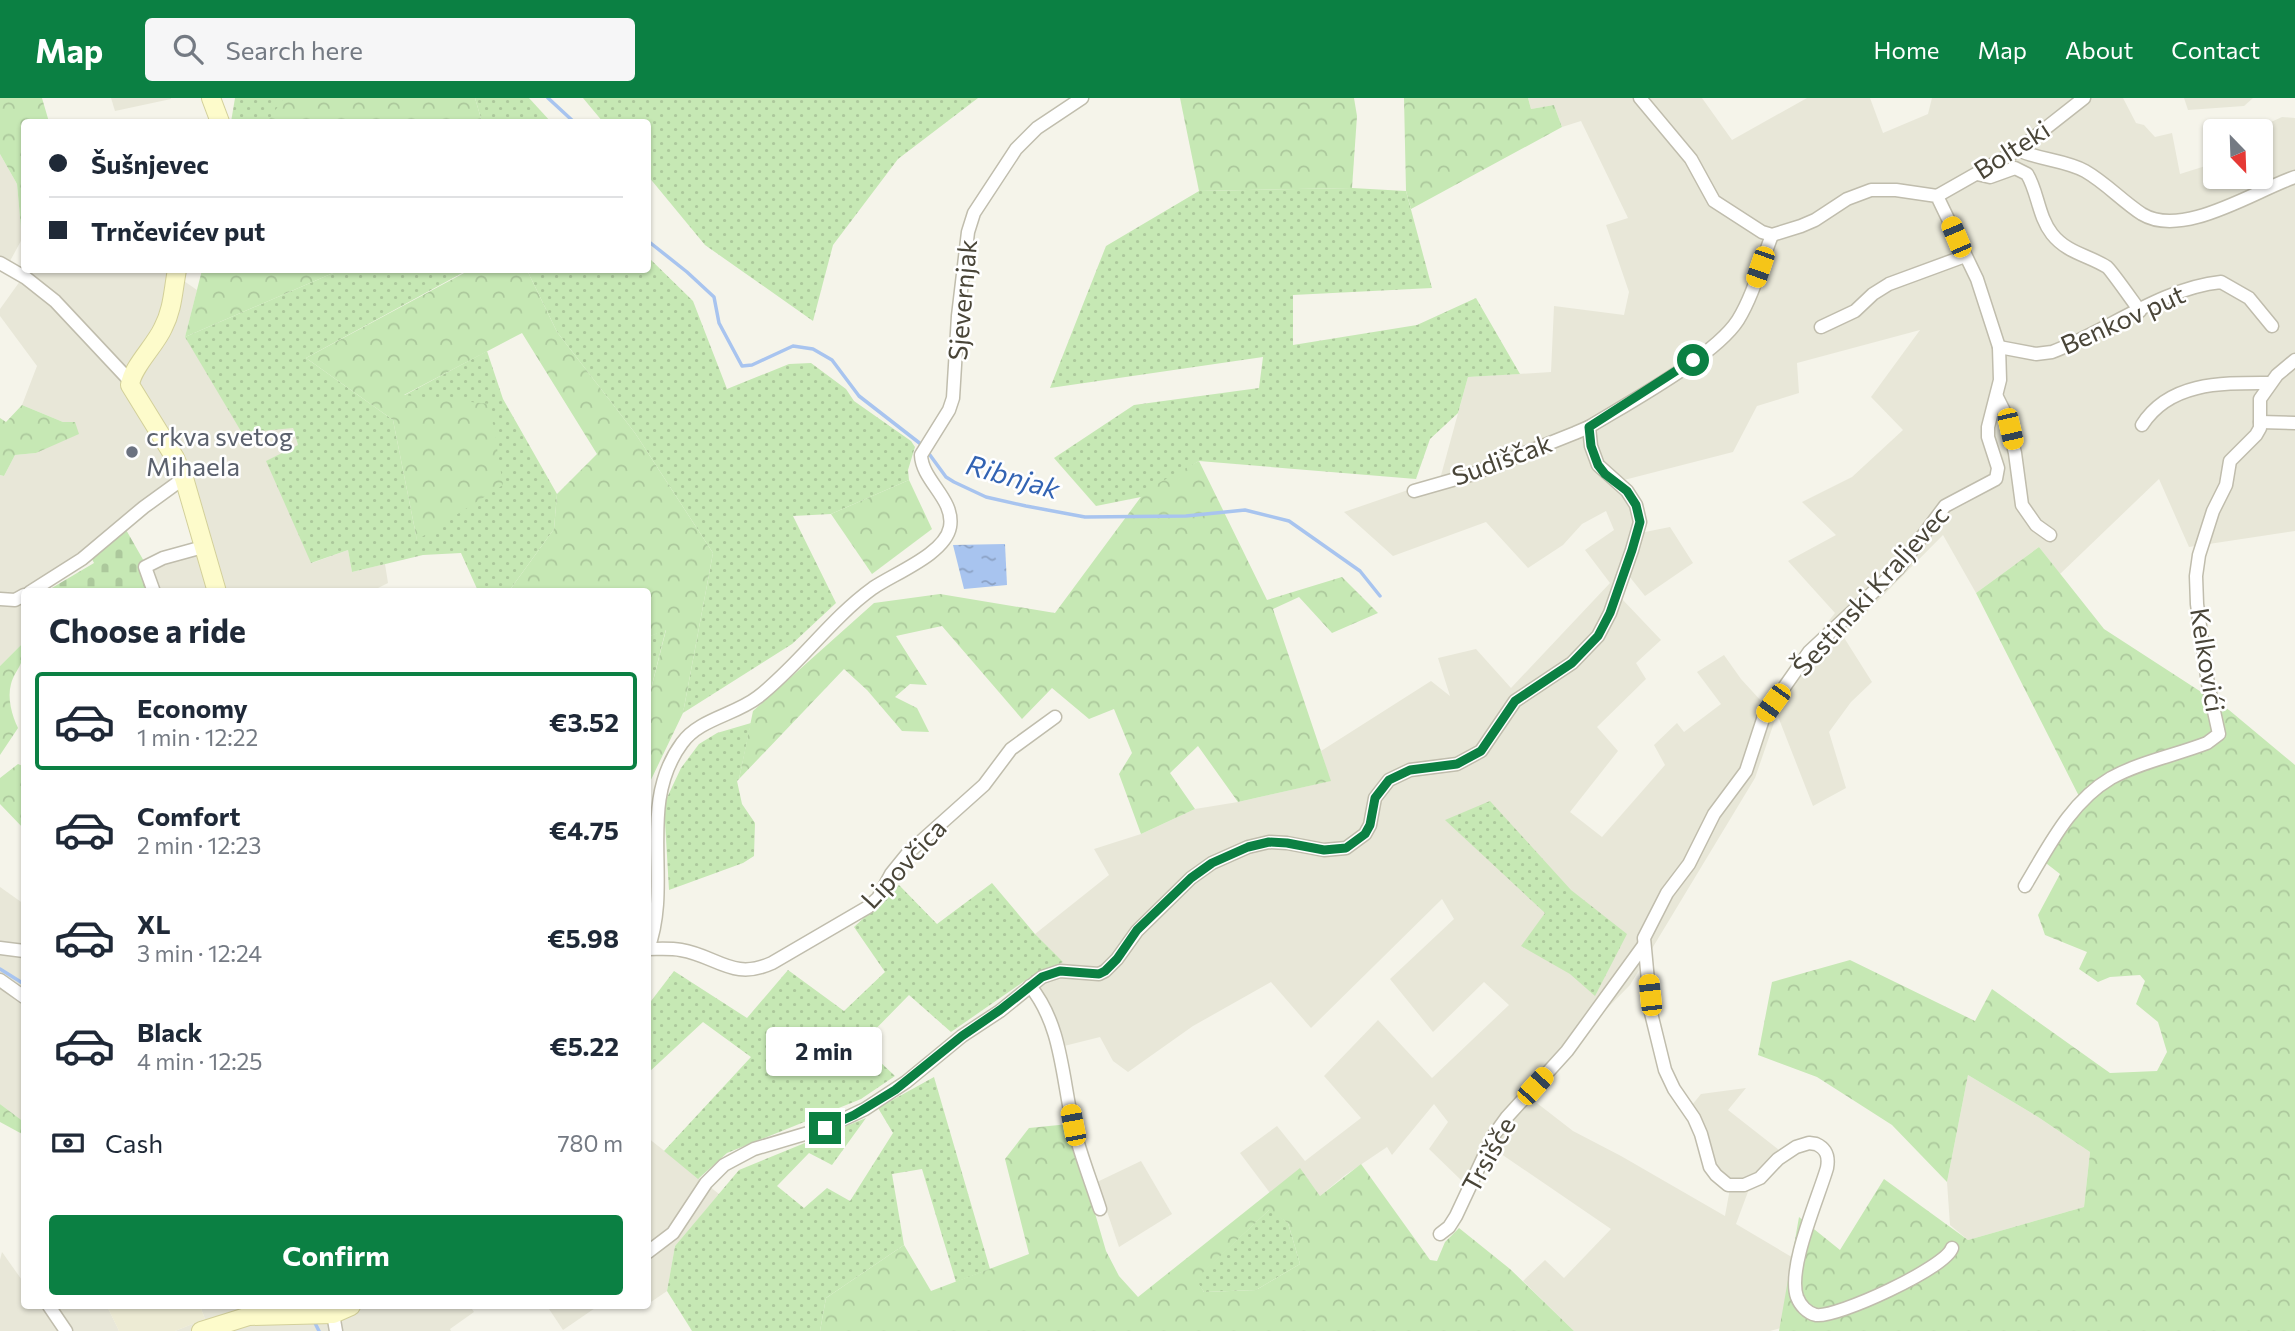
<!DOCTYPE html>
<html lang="en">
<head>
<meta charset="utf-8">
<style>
  body { margin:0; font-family:Commissioner,sans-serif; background:#f6f6f7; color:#1f2937; height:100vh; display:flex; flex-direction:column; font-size:26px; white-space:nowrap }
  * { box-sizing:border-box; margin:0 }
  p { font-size:23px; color:#747a83 }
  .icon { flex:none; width:38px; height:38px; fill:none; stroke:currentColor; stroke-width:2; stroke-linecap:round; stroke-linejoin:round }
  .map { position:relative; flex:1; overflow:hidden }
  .sheet { position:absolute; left:21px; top:490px; width:630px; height:721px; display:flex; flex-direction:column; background:#fff; border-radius:7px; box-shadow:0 2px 5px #0004 }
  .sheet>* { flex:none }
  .top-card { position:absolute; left:21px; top:21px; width:630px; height:154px; border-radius:7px; box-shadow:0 2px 5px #0004; display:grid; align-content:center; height:154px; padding:0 28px; background:#fff }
  .needle { width:46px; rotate:157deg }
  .controls { position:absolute; left:2203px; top:21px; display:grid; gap:14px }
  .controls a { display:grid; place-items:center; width:70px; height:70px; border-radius:7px; background:#fff; box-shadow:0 2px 5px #0004; font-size:35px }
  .end { position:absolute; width:32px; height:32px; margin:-16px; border:9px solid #0b8043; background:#fff; box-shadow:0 0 0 4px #fff }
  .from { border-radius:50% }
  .bubble { position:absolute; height:49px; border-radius:7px; background:#fff; box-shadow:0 2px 5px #0004; font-size:23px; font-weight:700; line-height:49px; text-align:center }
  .car { position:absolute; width:21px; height:42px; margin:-21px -10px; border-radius:9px; box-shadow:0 0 5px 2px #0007; background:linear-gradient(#f5c518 24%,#345 0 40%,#f5c518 0 76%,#345 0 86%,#f5c518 0) }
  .top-card b { display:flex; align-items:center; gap:24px; height:66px; font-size:26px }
  .top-card b+b { border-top:2px solid #e0e1e3 }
  .top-card i { width:18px; height:18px; background:#1f2937 }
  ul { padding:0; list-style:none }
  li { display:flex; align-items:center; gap:21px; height:98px; margin:0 14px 10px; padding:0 14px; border:4px solid transparent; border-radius:7px }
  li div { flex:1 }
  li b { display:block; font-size:26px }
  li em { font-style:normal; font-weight:700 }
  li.active { border-color:#0b8043 }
  li>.icon { width:63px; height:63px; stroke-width:1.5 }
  h2 { padding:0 28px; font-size:32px; line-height:84px }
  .pay { display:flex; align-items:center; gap:18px; height:77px; padding:0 28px; font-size:26px }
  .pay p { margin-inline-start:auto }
  .action { display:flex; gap:14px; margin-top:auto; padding:14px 28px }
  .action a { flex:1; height:80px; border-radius:7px; background:#0b8043; color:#fff; font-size:28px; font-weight:700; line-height:80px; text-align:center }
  header { display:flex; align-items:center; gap:42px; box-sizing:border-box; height:98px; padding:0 35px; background:#0b8043; color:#fff }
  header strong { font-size:33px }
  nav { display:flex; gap:38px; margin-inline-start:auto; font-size:24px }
  .search { width:490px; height:63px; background:#f6f6f7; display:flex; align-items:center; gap:18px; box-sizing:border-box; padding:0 24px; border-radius:7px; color:#747a83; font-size:26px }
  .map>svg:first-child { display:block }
  .residential { fill:#e8e7d8; fill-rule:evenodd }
  .education { fill:#edebd4 }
  .grass { fill:url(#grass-dots) }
  .forest { fill:url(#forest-crowns); fill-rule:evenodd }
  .cemetery { fill:url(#cemetery-stones) }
  .water { fill:url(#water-ripples) }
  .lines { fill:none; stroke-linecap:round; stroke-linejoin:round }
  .stream { stroke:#a8c4ef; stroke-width:3.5 }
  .street-casing { stroke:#c0bdad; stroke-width:15 }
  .secondary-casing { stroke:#d3d09a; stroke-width:20 }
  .street { stroke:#fff; stroke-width:12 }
  .secondary { stroke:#fdfbcb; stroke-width:18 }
  .route { stroke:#0b8043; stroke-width:9 }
  .worship-dot { fill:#6b7280; stroke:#fff; stroke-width:2.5 }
  .labels { text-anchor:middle; stroke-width:5; stroke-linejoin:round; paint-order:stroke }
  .street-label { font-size:26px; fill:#494538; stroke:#fff }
  .worship-label { font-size:26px; fill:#5b616d; stroke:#fff; text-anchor:start }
  .water-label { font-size:28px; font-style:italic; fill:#3263b3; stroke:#fff }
</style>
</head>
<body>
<header>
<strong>Map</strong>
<div class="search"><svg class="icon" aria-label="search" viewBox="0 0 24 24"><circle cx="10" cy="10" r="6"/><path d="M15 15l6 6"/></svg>Search here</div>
<nav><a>Home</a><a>Map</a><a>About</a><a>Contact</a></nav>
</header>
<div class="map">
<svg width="2295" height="1233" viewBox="0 0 2295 1233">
  <defs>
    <pattern id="grass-dots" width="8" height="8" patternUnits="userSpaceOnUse" patternTransform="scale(1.75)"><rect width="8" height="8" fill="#c6e8b4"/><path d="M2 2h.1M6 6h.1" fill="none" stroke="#acc89c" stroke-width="1.8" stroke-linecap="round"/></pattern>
    <pattern id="forest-crowns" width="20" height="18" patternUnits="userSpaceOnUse" patternTransform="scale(1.75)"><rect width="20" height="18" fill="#c6e8b4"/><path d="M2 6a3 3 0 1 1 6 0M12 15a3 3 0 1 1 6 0" fill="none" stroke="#acc89c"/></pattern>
    <pattern id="cemetery-stones" width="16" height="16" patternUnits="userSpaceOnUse" patternTransform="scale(1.75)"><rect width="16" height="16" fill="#c6e8b4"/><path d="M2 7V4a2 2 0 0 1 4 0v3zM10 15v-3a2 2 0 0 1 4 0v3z" fill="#acc89c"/></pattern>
    <pattern id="water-ripples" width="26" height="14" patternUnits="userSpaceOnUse" patternTransform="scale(1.75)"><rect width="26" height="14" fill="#a8c4ef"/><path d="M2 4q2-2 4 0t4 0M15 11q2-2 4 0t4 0" fill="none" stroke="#8ba1c3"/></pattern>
  </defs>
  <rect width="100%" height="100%" fill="#f5f4ea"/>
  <g class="residential">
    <polygon points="111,0 171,0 171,1 115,13"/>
    <path d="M 1528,0 L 1702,0 L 1732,42 L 1807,0 L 1870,0 L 1883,35 L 1928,16 L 1932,0 L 2123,0 L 2136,25 L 2144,27 L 2155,39 L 2172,35 L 2180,76 L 2215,65 L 2213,51 L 2215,50 L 2216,79 L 2261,79 L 2261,33 L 2251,33 L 2282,19 L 2295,20 L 2295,433 L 2189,449 L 2159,381 L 2060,476 L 2039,449 L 1976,495 L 1943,437 L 1843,538 L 1872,584 L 1851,604 L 1829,634 L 1846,690 L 1813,708 L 1777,616 L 1755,680 L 1630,887 L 1526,993 L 1533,1002 L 1573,1033 L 1621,1058 L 1725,1118 L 1731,1085 L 1717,1071 L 1710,1045 L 1692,1007 L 1701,996 L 1746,990 L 1728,1012 L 1783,1055 L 1749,1091 L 1736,1126 L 1790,1158 L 1798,1156 L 1795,1226 L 1770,1233 L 1574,1233 L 1523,1183 L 1545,1162 L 1564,1180 L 1611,1131 L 1488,1047 L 1469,1086 L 1462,1083 L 1429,1051 L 1448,1024 L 1434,1006 L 1392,1057 L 1387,1049 L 1344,1078 L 1320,1098 L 1300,1071 L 1270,1095 L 1240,1055 L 1277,1028 L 1305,1063 L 1361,1020 L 1324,978 L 1378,922 L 1432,980 L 1509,907 L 1484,884 L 1433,934 L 1390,881 L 1454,821 L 1442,801 L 1311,930 L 1271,884 L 1193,928 L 1128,974 L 1113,963 L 1100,939 L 1056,950 L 1026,882 L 1062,864 L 1035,836 L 1109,777 L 1094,751 L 1141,736 L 1195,711 L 1238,704 L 1330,683 L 1321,653 L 1431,583 L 1450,598 L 1438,560 L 1476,551 L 1511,590 L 1610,485 L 1585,452 L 1614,432 L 1606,413 L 1582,426 L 1563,447 L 1528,470 L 1486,424 L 1393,458 L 1344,414 L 1440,381 L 1468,279 L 1551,274 L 1554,208 L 1624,217 L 1629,194 L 1606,127 L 1628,120 L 1581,23 L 1562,29 L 1554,7 L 1531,11 ZM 1920,232 L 1871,299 L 1903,332 L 1852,379 L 1802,404 L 1836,437 L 1788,463 L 1835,515 L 1763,605 L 1741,581 L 1724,557 L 1697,574 L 1721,606 L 1684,634 L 1677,625 L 1654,647 L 1665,667 L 1602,739 L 1570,714 L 1618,653 L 1597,629 L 1646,581 L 1636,565 L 1661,542 L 1622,501 L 1629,478 L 1645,498 L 1693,465 L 1670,429 L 1645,434 L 1641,402 L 1624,382 L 1733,354 L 1757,308 L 1799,295 L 1797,265 Z"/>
    <polygon points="2184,0 2253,0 2244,8 2188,12"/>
    <polygon points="0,56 17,86 22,141 10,163 0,159"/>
    <polygon points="28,172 168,172 197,192 185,239 293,330 298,347 312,465 348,452 352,474 385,466 388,485 370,494 151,493 139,468 158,457 193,445 178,392 24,494 24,544 0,568 0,377 4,378 15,357 36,355 63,324 22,307 37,268 0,218 0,211"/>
    <polygon points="0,789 24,806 24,1024 0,1006"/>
    <polygon points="1968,977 2038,1019 2090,1054 2084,1109 1968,1142 1950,1127 1947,1084"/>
    <polygon points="648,1040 719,1096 675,1148 667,1193 648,1206"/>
    <polygon points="1141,1063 1172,1116 1119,1149 1097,1084"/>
    <polygon points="2,1154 24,1185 24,1208 107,1208 119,1233 0,1233 0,1162"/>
    <polygon points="200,1208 470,1208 474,1214 450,1231 451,1233 175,1233 205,1221"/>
    <polygon points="547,1208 598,1208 563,1232"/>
  </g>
  <polygon class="education" points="107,1208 200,1208 205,1221 175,1233 119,1233"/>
  <g class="grass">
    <polygon points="235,0 285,0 268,24 231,24"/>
    <polygon points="475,0 529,0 551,24 482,24"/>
    <polygon points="583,0 978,0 898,61 833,147 813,223 705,147 648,78 648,24 603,24"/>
    <polygon points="1352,90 1406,93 1432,190 1293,197 1293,247 1417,227 1476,200 1520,276 1468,279 1458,315 1430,341 1416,381 1199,363 1141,399 1096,408 1054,360 1134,307 1259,290 1263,259 1050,290 1106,148 1199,93"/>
    <polygon points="648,159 693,203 727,291 789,266 811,265 846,291 854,303 911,343 915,349 908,372 909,382 831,416 793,418 836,505 792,546 683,615 713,455 635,335 557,234 527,172 648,172"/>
    <polygon points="340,172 463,172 464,174 306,260 393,322 417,442 403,298 487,253 503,301 557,396 554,431 509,493 478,493 461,455 423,457 352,474 348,452 311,465 266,363 298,347 293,330 242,335 185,239"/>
    <polygon points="666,531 648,603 648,539"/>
    <polygon points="751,625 739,681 737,683 742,706 755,725 754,758 743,765 669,792 664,706 681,670 699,646 717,635"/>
    <polygon points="1490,703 1571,792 1627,836 1595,898 1570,876 1521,848 1545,815 1445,722"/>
    <polygon points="992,785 1035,836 1063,864 1026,882 951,934 909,897 861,946 895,978 861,1001 727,1055 698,1081 664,1053 751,959 703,924 648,975 648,907 674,873 747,920 788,872 844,913 885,874 854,829 899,787 937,826"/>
    <polygon points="934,979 990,1171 956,1184 922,1071 892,1076 904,1147 826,1200 820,1233 692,1233 667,1193 675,1148 739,1072 866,1020 832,1067 809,1055 777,1088 804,1110 827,1090 850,1103 893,1035 878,1010"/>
    <polygon points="1270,1111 1288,1125 1300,1166 1256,1192 1204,1194 1195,1181"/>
  </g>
  <g class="forest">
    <polygon points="0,0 42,0 49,24 24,24 24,139 22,141 17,86 0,56"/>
    <polygon points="284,0 475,0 482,24 267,24"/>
    <polygon points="1180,0 1354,0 1357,18 1352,90 1199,93"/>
    <polygon points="1404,0 1528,0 1531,11 1554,7 1562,29 1411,111 1406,93"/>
    <polygon points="202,172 340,172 185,239"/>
    <polygon points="463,172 527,172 557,234 635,335 713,455 683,615 648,688 648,603 666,532 648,539 648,494 509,493 554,431 557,396 597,356 522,235 404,297 490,306 503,387 417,442 393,322 306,260 464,175"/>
    <polygon points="22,307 63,324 75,324 79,336 36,355 15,357 4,378 0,377 0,320 6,324"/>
    <polygon points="1199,363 1267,502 1342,479 1378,515 1332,535 1299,499 1273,511 1331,683 1238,704 1198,648 1170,675 1195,711 1141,736 1119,676 1132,655 1114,611 1089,621 1052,590 1022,621 942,528 896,538 927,587 910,586 895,599 917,610 929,634 902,633 867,592 844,571 739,681 753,613 874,505 940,496 1055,515 1146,392"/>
    <polygon points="909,382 932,431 872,476 831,416"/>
    <polygon points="2039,449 2104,531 2229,612 2295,667 2295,1233 1779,1233 1799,1119 1840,1152 1884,1081 1968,1142 2084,1109 2090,1054 2038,1019 1968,977 1947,1084 1892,1027 1817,979 1758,957 1772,884 1850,862 1975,923 1992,891 2110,975 2157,973 2167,954 2158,924 2136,906 2145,883 2140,877 2110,879 2098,884 2079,871 2087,854 2045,837 2038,817 2060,776 2042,762 2060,735 2085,710 1976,495"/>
    <path d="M 21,547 L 24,550 C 25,565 15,572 11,586 C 7,600 12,618 18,630 L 0,657 L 0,568 Z"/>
    <polygon points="18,666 23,668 24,666 24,731 0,706 0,680"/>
    <polygon points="0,1006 24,1024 24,1037 0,1024"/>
    <path d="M 1069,1026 L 1106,1153 L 1119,1178 L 1138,1199 L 1300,1070 L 1320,1098 L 1361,1066 L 1430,1162 L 1437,1163 L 1445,1144 L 1459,1130 L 1510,1171 L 1574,1233 L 820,1233 L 826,1200 L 904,1147 L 931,1193 L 1029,1156 L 1005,1061 L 1029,1030 ZM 1269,1112 L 1288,1125 L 1300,1166 L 1256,1192 L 1204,1194 L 1196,1181 Z"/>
  </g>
  <polygon class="cemetery" points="125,430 145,465 139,469 151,493 45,494 94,465 91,459"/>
  <polygon class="water" points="1005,446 1007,487 964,491 953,447"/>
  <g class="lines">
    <g class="stream">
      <polyline points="548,0 574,24"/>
      <polyline points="648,143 687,174 714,199 719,225 742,268 752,267 793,248 813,251 832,262 859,298 922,347"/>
      <polyline points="927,353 946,379 954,384 986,399 1026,408 1085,419 1186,418 1245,412 1289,423 1360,473 1380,498"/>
      <polyline points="0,871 24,886"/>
      <polyline points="314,1223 319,1233"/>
    </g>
    <g class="street-casing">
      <g id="street">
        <path d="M 1640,0 L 1691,61 L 1714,103 L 1762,134 L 1772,137 L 1801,128 L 1815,122 L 1847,101 L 1871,92 L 1896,92 L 1937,98 L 1977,181 L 1999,249 L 2000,282 L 1988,329 L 1988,339 L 1998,370 L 1996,381 L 1945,408 L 1898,471 L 1809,554 L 1764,618 L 1746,673 L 1714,716 L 1689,766 L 1667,795 L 1644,840 L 1651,915 L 1665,972 L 1674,991 L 1694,1020 L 1701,1036 L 1710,1069 L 1716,1077 L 1728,1087 L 1744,1087 L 1760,1080 L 1778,1061 L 1796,1049 L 1809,1045 L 1816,1046 C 1827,1051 1829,1059 1827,1070 C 1818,1101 1787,1170 1797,1199 C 1800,1207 1807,1215 1816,1217 C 1837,1220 1945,1170 1952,1150"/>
        <path d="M 2018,52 C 2040,62 2065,62 2085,73 C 2106,85 2122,103 2142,116 C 2183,141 2256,92 2295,79"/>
        <path d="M 1977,76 L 1990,79 L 2015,70 L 2027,76 C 2038,94 2038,118 2052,136 C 2067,155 2088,157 2107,169 C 2111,172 2134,205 2140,213"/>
        <polyline points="1937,98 2018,52 2084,0"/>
        <polyline points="0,165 26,180 55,203 130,283"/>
        <polyline points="1821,229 1855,213 1873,196 1889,186 1965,158"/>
        <path d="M 1999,249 L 2036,256 L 2052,254 C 2107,233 2162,190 2221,184 L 2249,200 L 2272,228"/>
        <polyline points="1997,299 2005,315 2015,355 2022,407 2036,427 2050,437"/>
        <polyline points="2260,324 2295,325"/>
        <path d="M 2142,327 C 2170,283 2224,285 2270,285"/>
        <path d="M 1414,393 L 1470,377 L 1575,335 L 1589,329 C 1628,305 1715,258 1738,222 C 1754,196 1761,165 1772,137"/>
        <polyline points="30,494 82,461 144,409 184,380"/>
        <polyline points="154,494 145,469 163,460 203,449"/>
        <polyline points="0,501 15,502 24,497"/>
        <path d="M 1055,619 L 1011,651 L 984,687 L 908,755 L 891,776 L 878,800 L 868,809 L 772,865 C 733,883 717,858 681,852 C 670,850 659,851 648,851 C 673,784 636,707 682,645 C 699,621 735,617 758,599 C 800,566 830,521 873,490 C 895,475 945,456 950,429 C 955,401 922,383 921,357 L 949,312 L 953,300 L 958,218 L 968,134 L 974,115 L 1016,51 L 1037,30 L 1082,0"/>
        <path d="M 2025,788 C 2048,750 2070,704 2111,680 C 2140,664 2176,657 2207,645 L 2219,636 L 2208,586 L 2197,506 L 2196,478 L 2199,457 L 2213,413 L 2226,387 L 2230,363 L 2256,337 L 2260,330 L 2260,301 L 2277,277 L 2295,262"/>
        <polyline points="0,850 24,853"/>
        <polyline points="0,882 24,899"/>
        <path d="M 1030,888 C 1062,927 1062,980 1073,1027 C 1080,1056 1091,1083 1100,1111"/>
        <polyline points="1440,1136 1449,1129 1456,1118 1494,1037 1507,1019 1567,953 1644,847"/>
        <polyline points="648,1154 673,1135 706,1085 724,1067 754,1051 825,1030 865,1011 906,984 962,938 1000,913 1042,879 1060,873 1099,876 1105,873 1117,861 1137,833 1191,780 1212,765 1248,749 1269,744 1287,745 1324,752 1346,750 1365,736 1370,727 1375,700 1389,682 1410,672 1457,666 1481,653 1515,603 1572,565 1598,538 1610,515 1632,452 1640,424 1636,407 1627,393 1598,367 1591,348 1589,329"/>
        <polyline points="49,1208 66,1233"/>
        <polyline points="333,1216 336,1233"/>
      </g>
    </g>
    <g class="secondary-casing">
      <g id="secondary">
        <polyline points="211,0 220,24"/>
        <path d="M 177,172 C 173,192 173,211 163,230 C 155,248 132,269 130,287 L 175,360 L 184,380 L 217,494"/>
        <polyline points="201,1233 249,1218 333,1216 351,1208"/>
      </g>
    </g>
    <use href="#street" class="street"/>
    <use href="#secondary" class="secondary"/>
  </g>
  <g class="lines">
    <polyline class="route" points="825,1030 854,1017 895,992 962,938 1000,912 1042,879 1060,873 1099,876 1105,873 1117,861 1137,832 1191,780 1212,765 1248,749 1269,744 1287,745 1324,752 1346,750 1365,736 1370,727 1375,700 1389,682 1410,672 1457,666 1481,653 1515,603 1572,565 1598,538 1610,515 1632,452 1640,424 1636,407 1627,393 1605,376 1598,367 1591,348 1589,329 1693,262"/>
  </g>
  <circle class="worship-dot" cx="132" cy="354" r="7"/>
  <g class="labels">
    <g class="street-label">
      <text transform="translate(2012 52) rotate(-33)" y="9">Bolteki</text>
      <text transform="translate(963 202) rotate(-85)" y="9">Sjevernjak</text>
      <text transform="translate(2123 222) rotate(-24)" y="9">Benkov put</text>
      <text transform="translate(1502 362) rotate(-20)" y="9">Sudiščak</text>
      <text transform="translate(1871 493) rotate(-48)" y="9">Šestinski Kraljevec</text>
      <text transform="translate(2207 562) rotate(81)" y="9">Kelkovići</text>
      <text transform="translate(904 766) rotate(-47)" y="9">Lipovčica</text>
      <text transform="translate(1489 1057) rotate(-61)" y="9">Trsišče</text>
    </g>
    <g class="worship-label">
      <text x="146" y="348">crkva svetog<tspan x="146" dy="30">Mihaela</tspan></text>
    </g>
    <g class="water-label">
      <text transform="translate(1013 379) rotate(16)" y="10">Ribnjak</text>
    </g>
  </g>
</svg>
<div class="controls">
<a><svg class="needle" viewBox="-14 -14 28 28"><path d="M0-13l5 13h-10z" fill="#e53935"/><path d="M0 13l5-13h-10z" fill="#747a83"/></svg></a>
</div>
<i class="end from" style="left:1693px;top:262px"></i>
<i class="end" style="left:825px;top:1030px"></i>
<div class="bubble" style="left:766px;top:929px;width:116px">2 min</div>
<i class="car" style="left:1956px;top:139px;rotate:337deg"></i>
<i class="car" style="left:1760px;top:169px;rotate:199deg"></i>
<i class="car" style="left:2010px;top:331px;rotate:167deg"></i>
<i class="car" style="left:1773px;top:605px;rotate:216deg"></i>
<i class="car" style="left:1650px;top:897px;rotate:354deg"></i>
<i class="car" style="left:1535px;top:988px;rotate:42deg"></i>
<i class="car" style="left:1073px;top:1027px;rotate:349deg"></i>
<div class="top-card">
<b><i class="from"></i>Šušnjevec</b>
<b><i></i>Trnčevićev put</b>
</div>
<section class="sheet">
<h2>Choose a ride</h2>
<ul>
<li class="active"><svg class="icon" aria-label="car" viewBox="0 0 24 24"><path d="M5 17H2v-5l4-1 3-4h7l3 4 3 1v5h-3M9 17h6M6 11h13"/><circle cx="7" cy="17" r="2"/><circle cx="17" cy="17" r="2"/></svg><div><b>Economy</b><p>1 min · 12:22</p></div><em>€3.52</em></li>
<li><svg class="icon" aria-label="car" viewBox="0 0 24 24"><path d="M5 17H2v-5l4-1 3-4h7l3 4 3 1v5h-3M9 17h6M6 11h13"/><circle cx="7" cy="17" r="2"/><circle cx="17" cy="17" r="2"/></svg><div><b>Comfort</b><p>2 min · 12:23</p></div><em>€4.75</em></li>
<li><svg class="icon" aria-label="car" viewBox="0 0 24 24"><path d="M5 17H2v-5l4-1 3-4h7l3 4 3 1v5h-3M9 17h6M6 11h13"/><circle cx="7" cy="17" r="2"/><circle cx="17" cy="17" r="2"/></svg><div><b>XL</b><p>3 min · 12:24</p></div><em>€5.98</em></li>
<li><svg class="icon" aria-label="car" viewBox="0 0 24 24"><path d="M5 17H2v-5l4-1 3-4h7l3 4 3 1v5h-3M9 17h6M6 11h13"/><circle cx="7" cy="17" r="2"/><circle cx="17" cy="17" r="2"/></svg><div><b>Black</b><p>4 min · 12:25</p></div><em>€5.22</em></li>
</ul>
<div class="pay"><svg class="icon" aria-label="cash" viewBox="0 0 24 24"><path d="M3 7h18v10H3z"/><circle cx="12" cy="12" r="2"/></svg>Cash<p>780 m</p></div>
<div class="action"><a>Confirm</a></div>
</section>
</div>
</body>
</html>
